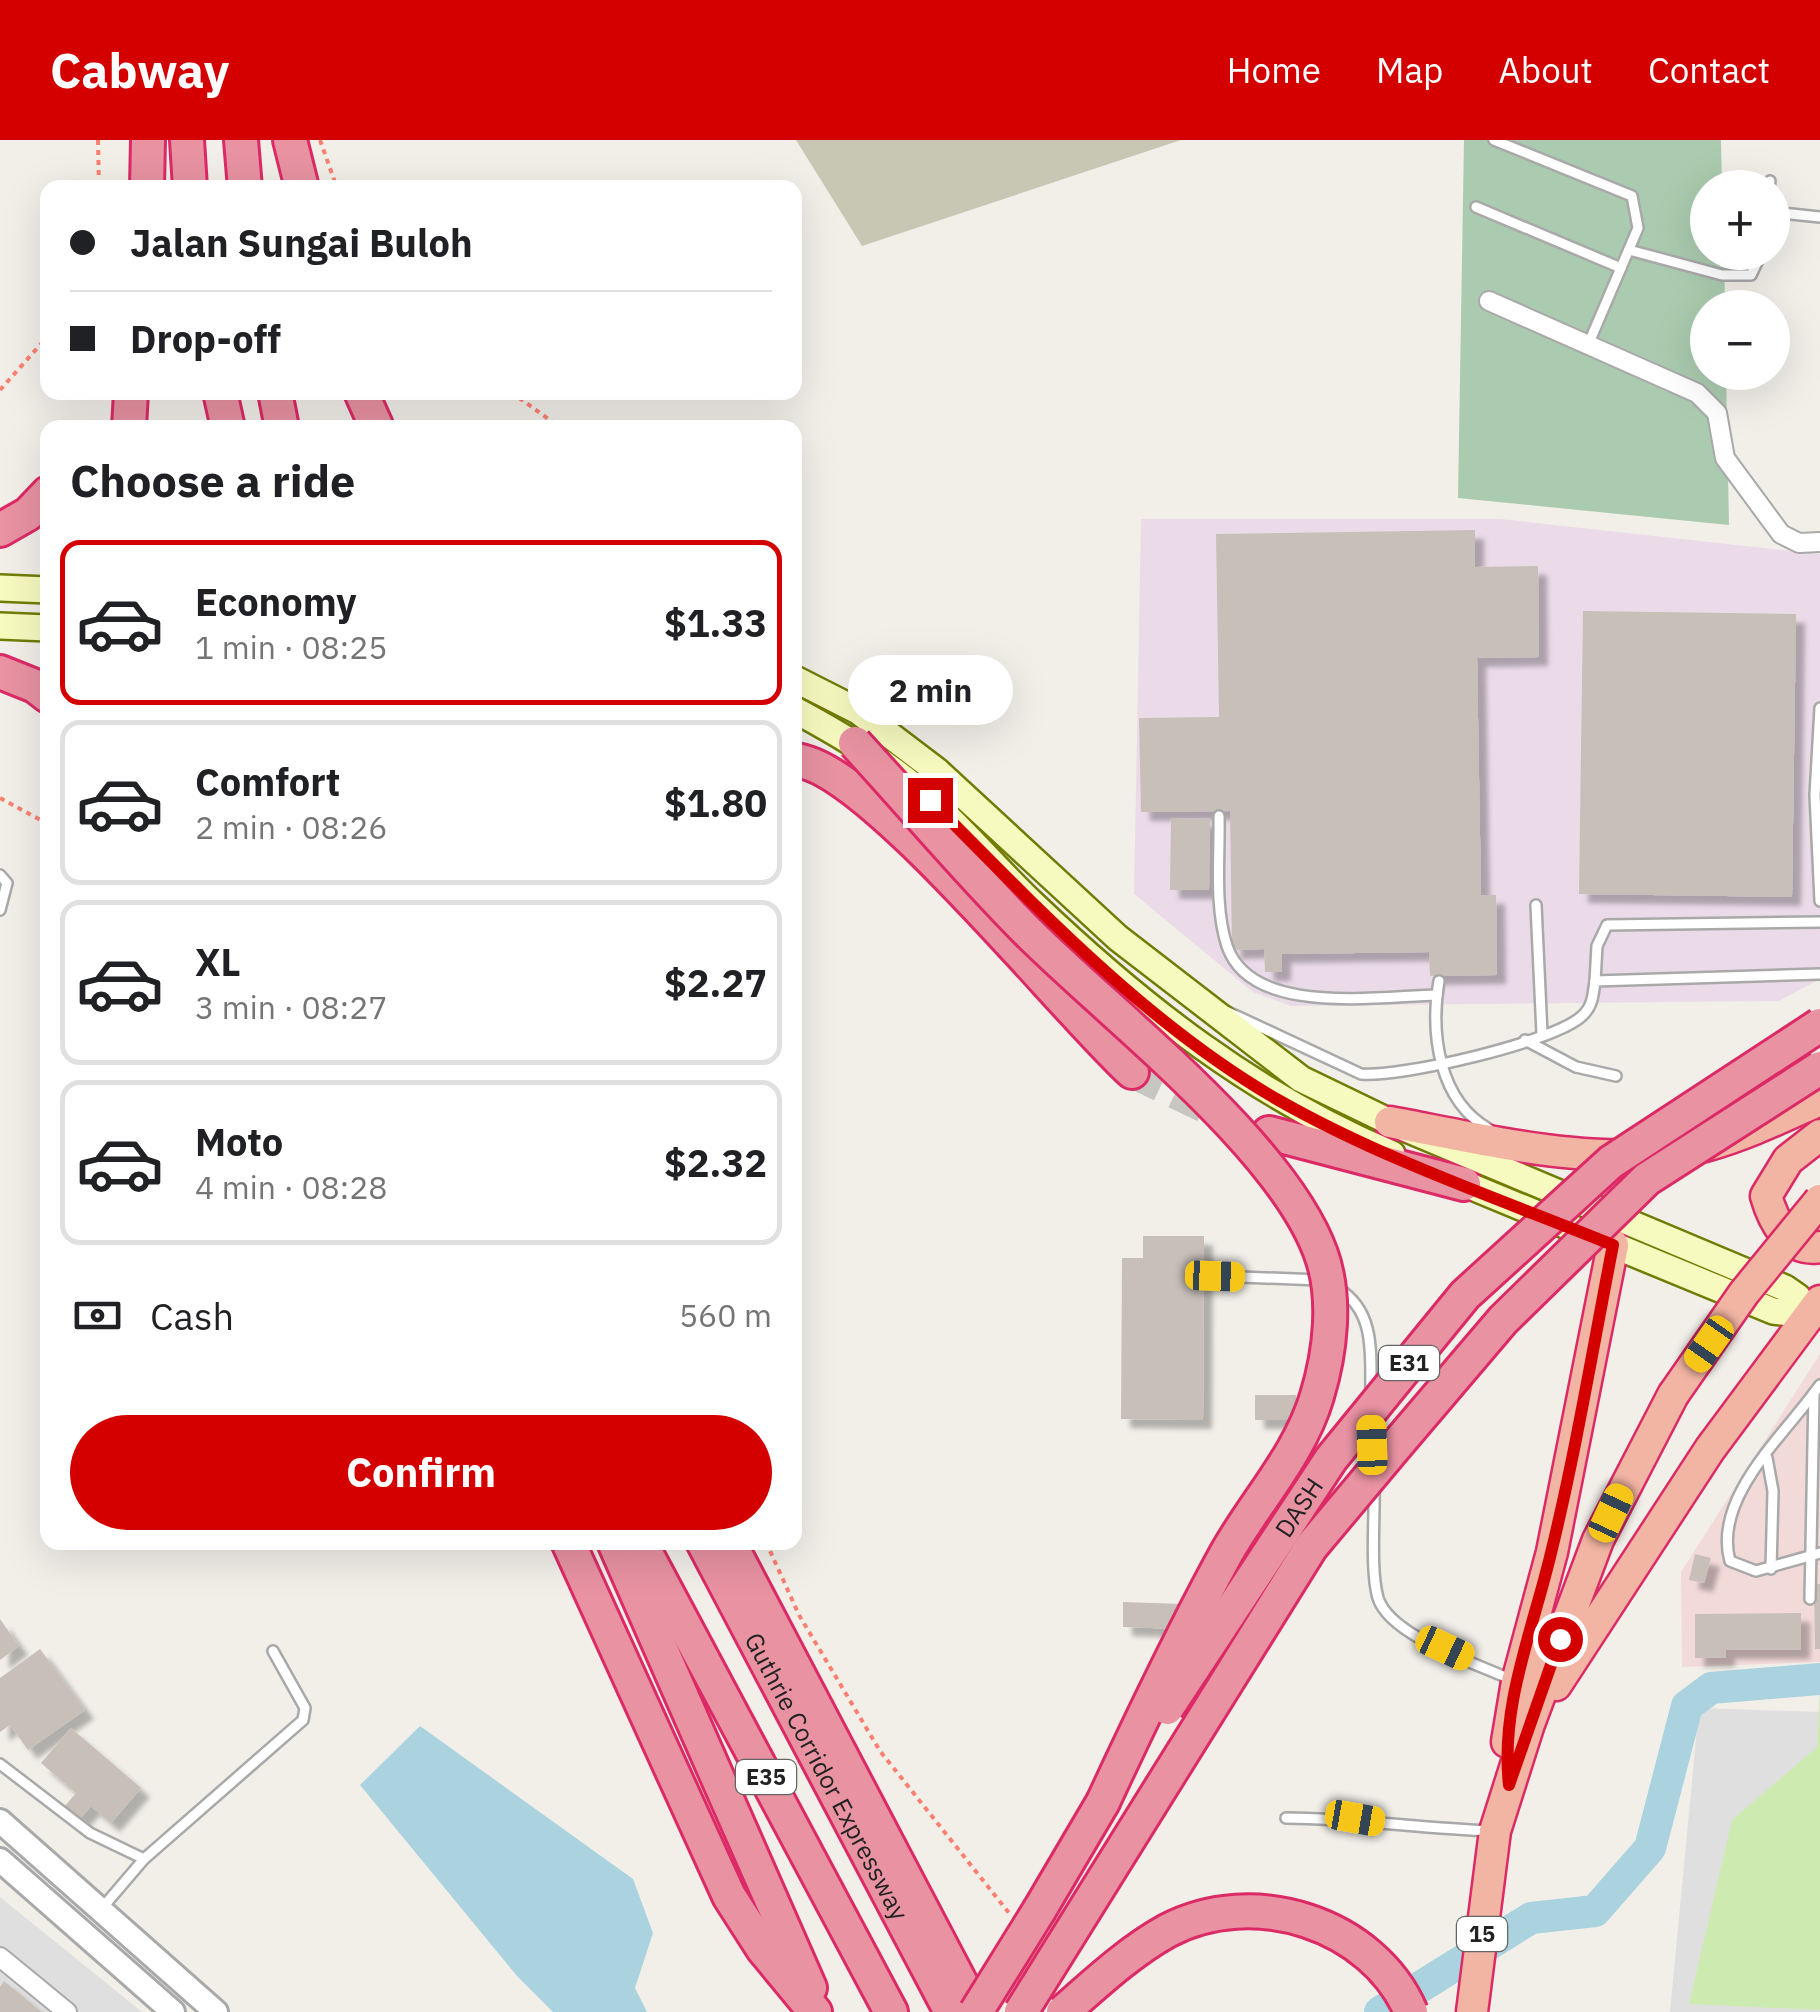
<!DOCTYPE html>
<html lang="en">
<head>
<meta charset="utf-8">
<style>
  body { margin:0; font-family:"IBM Plex Sans",sans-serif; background:#f2f2f2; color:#202124; height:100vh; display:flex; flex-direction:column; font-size:38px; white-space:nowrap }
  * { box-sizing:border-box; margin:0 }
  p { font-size:32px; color:#757577 }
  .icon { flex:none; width:55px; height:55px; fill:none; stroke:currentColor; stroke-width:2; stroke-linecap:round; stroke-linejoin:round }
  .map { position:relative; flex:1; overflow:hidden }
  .details { position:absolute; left:40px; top:280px; width:762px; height:1130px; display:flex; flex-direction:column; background:#fff; border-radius:20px; box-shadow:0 10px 40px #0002 }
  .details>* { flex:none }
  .hud { position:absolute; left:40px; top:40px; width:762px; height:220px; border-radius:20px; box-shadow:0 10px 40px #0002; display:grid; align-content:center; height:220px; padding:0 30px; background:#fff }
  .tools { position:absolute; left:1690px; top:30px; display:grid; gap:20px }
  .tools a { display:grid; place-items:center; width:100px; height:100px; border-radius:50%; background:#fff; box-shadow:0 10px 40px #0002; font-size:50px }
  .end { position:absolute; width:45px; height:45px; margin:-22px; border:12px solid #d40000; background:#fff; box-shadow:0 0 0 5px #fff }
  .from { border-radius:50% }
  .bubble { position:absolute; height:70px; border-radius:35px; background:#fff; box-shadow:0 10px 40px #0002; font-size:32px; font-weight:700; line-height:70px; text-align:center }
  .car { position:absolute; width:30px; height:60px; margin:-30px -15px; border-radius:12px; box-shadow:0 0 8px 2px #0007; background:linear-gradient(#f5c518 24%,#345 0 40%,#f5c518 0 76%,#345 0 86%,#f5c518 0) }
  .hud b { display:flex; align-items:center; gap:35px; height:95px; font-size:38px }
  .hud b+b { border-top:2px solid #e0e0e0 }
  .hud i { width:25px; height:25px; background:#202124 }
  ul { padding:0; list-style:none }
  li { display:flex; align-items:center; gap:30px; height:165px; margin:0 20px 15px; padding:0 10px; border:5px solid #e0e0e0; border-radius:20px }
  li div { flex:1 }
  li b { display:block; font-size:38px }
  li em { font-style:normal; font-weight:700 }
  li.on { border-color:#d40000 }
  li>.icon { width:90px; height:90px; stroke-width:1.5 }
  h2 { padding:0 30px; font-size:45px; line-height:120px }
  .pay { display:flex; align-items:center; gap:25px; height:110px; padding:0 30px; font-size:38px }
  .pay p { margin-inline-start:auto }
  .cta { display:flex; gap:20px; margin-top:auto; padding:20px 30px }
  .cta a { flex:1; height:115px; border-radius:60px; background:#d40000; color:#fff; font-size:40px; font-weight:700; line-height:115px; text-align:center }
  header { display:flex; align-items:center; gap:60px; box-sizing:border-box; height:140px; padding:0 50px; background:#d40000; color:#fff }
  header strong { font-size:48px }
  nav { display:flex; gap:55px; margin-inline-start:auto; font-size:35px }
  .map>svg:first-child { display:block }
  .residential { fill:#e0dfdf }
  .commercial { fill:#f2dad9 }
  .industrial { fill:#ebdbe8 }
  .construction { fill:#c7c7b4 }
  .grass { fill:#cdebb0 }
  .cemetery { fill:#aacbaf }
  .water { fill:#aad3df }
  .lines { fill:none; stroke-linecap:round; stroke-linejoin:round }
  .river { stroke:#aad3df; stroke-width:32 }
  .building { fill:#c7bfb8; filter:url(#shadow) }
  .motorway-tunnel { stroke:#c8c6c1; stroke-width:32; stroke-dasharray:32 16; stroke-linecap:butt }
  .service-casing { stroke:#a9a9a9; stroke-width:14 }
  .minor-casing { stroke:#a9a9a9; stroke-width:22 }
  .tertiary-casing { stroke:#a9a9a9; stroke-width:28 }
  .secondary-casing { stroke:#707d05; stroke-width:30 }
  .trunk-casing { stroke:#dc2a67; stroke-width:35 }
  .motorway-casing { stroke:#dc2a67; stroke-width:38 }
  .path { stroke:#fa8072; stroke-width:4; stroke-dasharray:5 5; stroke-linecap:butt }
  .service { stroke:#fff; stroke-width:9 }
  .minor { stroke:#fff; stroke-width:18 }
  .tertiary { stroke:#fff; stroke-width:22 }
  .secondary { stroke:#f7fabf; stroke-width:25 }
  .trunk { stroke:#f2b4a3; stroke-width:30 }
  .motorway { stroke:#e892a2; stroke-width:32 }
  .trunk-bridge-casing { stroke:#dc2a67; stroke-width:35; stroke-linecap:butt }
  .motorway-bridge-casing { stroke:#dc2a67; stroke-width:38; stroke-linecap:butt }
  .trunk-bridge { stroke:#f2b4a3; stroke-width:30 }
  .motorway-bridge { stroke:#e892a2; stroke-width:32 }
  .route { stroke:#d40000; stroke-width:12 }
  .labels { text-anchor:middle; stroke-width:8; stroke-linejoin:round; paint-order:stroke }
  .shield { fill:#fff; stroke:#646464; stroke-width:2.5 }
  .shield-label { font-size:22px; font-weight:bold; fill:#222 }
  .street-label { font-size:25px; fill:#222; stroke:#fff }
</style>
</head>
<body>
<header>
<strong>Cabway</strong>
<nav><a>Home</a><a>Map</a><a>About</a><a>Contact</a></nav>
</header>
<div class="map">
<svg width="1820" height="1872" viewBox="0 0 1820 1872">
  <defs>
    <filter id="shadow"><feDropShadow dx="9" dy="9" stdDeviation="2.5" flood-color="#0004"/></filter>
  </defs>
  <rect width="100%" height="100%" fill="#f2efe9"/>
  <g class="residential">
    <polygon points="1699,1568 1820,1572 1820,1872 1670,1872"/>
    <polygon points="0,1757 142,1872 0,1872"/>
  </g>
  <polygon class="commercial" points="1820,1214 1820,1522 1682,1527 1681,1432"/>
  <polygon class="industrial" points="1141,379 1500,379 1820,414 1820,839 1779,861 1291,866 1253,852 1134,754"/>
  <polygon class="construction" points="796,0 1181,0 862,106"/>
  <polygon class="grass" points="1820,1548 1820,1870 1689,1864 1732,1680 1817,1607"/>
  <polygon class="cemetery" points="1464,0 1721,0 1722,47 1708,48 1708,112 1724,113 1725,167 1708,168 1708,232 1726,233 1729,385 1458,358"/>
  <polygon class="water" points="420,1586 633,1739 653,1793 635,1848 647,1872 553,1872 517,1836 360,1645"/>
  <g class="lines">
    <polyline class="river" points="1380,1872 1531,1778 1595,1771 1650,1708 1687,1566 1711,1548 1820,1539"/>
  </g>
  <g class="building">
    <polygon points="1475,390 1475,427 1538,426 1539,517 1477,518 1481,755 1496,755 1497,835 1430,836 1429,812 1282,814 1282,832 1265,832 1264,809 1232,810 1230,671 1141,672 1139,578 1219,577 1216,394"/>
    <polygon points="1583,471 1796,474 1792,757 1579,754"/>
    <polygon points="1171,678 1210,678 1209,750 1170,750"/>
    <polygon points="1143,1096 1204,1096 1203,1280 1121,1279 1122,1118 1143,1118"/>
    <rect x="1255" y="1255" width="41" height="25"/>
    <polygon points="1695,1414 1711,1418 1704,1443 1689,1440"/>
    <polygon points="1814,1444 1820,1444 1820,1509 1815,1509"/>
    <polygon points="1123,1462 1183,1464 1182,1489 1123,1487"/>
    <polygon points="1801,1473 1801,1510 1726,1510 1726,1518 1695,1518 1695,1474"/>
    <polygon points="0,1479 19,1506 0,1520"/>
    <polygon points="40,1509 85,1570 28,1610 10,1585 0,1592 0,1538"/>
    <polygon points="71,1588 141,1648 111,1683 91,1666 79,1680 64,1667 76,1653 41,1623"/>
    <polygon points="4,1841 42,1872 0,1872 0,1847"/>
  </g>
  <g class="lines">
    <polyline class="motorway-tunnel" points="1132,932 1222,975"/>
    <g class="service-casing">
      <g id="service">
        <polyline points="1494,0 1632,56 1638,88 1588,205"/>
        <polyline points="1769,48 1770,41"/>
        <polyline points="1476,67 1621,128"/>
        <polyline points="1772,72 1820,77"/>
        <polyline points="1629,110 1722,135 1751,135 1762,112"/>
        <polyline points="1820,568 1815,655 1820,761"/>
        <path d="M 1219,676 C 1220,718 1214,766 1227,806 C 1251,877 1378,856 1437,855"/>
        <polyline points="0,735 7,743 0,770"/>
        <polyline points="1536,765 1542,894"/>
        <path d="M 1439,841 C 1430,894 1439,961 1489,989"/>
        <polyline points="1595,841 1597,806 1607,785 1820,782"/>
        <path d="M 1226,871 L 1361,934 C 1399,938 1555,902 1582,876 C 1593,866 1593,855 1595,841 L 1820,834"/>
        <polyline points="1525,900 1576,927 1616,936"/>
        <polyline points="1215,1136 1320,1140"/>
        <path d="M 1339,1149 C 1377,1173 1370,1217 1371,1257"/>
        <path d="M 1814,1253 C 1780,1299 1713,1360 1730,1421 L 1756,1431 L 1820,1413"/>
        <polyline points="1767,1318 1773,1351 1771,1429"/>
        <path d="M 1374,1347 C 1375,1377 1370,1430 1378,1458 C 1390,1496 1475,1523 1510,1539"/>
        <polyline points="1810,1459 1814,1253 1820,1245"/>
        <polyline points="0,1624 90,1693 144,1719"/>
        <path d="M 1286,1678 C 1355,1678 1422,1689 1492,1691"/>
        <polyline points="103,1767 144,1719 303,1580 305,1568 273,1511"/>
      </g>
    </g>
    <g class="minor-casing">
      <g id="minor">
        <polyline points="1489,161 1697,253 1717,273 1725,318 1781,394 1799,403 1820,402"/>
        <polyline points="0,1817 67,1872"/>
      </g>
    </g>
    <g class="tertiary-casing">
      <g id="tertiary">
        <polyline points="0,1681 216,1872"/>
        <polyline points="0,1720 173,1872"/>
      </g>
    </g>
    <g class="secondary-casing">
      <g id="secondary">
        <polyline points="0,448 48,450"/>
        <polyline points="0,486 48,488"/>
        <polyline points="795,539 858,571 937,631 1118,798 1301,939 1390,982 1785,1148 1798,1157 1808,1175"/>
        <path d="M 795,570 C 843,596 892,625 933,663 C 968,695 999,732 1034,765 C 1141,867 1255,956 1392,1014"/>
        <polyline points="1448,1037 1773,1171 1808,1175"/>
      </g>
    </g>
    <g class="trunk-casing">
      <g id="trunk">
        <path d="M 1390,982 C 1487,1000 1608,1031 1705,1006 C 1745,995 1782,977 1820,960"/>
        <path d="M 1820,995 L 1788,1020 L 1766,1056 C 1773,1080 1789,1113 1820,1107"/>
        <polyline points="1556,1545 1710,1309 1820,1161"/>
        <polyline points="1507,1602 1517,1542 1552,1412 1613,1105"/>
        <polyline points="1472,1872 1495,1691 1529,1584 1598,1400 1673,1255"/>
      </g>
    </g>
    <g class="motorway-casing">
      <g id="motorway">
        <polyline points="187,0 190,48"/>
        <polyline points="241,0 245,48"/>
        <polyline points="290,0 302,48"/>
        <polyline points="147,48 148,0"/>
        <polyline points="220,252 228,288"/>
        <polyline points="275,252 282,288"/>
        <polyline points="361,252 377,288"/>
        <polyline points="129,288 131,252"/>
        <polyline points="0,390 28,374 48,353"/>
        <polyline points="0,532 35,546 48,556"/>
        <path d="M 795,620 C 871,627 1064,870 1132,932"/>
        <polyline points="1269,993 1464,1044"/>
        <polyline points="568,1402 729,1756 763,1809 815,1872"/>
        <polyline points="614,1402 810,1848"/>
        <polyline points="640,1402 891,1872"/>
        <path id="s1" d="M 703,1402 L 951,1872"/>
        <polyline points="729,1402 976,1872"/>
        <polyline points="1040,1769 1103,1662"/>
      </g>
    </g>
    <g class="path">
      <polyline points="98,0 99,48"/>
      <polyline points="320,0 337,48"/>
      <polyline points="0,250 48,196"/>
      <polyline points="511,252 561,288"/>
      <polyline points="795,487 798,497"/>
      <polyline points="0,658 48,684"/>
      <polyline points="766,1402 799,1475 880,1611 1009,1773"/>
    </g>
    <use href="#service" class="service"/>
    <use href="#minor" class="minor"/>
    <use href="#tertiary" class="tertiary"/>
    <use href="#secondary" class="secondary"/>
    <use href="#trunk" class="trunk"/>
    <use href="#motorway" class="motorway"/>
    <g class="trunk-bridge-casing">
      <polyline id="trunk-bridge" points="1673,1255 1744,1153 1820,1060"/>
    </g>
    <g class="motorway-bridge-casing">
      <g id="motorway-bridge">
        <path d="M 855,603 C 913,666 968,732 1028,792 C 1112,876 1282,1005 1321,1114 C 1337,1158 1330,1213 1317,1256 C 1300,1314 1256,1361 1227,1412 C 1182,1494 1142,1578 1103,1662"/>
        <path id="s2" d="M 1167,1568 L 1331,1319 L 1465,1155 L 1611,1022 L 1820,885"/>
        <polyline points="976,1872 1040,1769"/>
        <polyline points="1021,1872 1311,1407 1394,1308 1503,1180 1647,1039 1820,928"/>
        <path d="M 1063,1872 C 1095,1844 1129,1812 1167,1791 C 1253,1745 1373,1783 1411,1872"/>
      </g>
    </g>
    <use href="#trunk-bridge" class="trunk-bridge"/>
    <use href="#motorway-bridge" class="motorway-bridge"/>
  </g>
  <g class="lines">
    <path class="route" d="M 930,660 C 1035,766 1150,887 1280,961 C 1384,1020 1502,1060 1613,1105 C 1593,1207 1576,1311 1551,1413 C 1533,1489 1500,1566 1509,1645 L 1560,1499"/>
  </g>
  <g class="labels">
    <g class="shield">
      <rect x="1379" y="1206" width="60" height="34" rx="8"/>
      <rect x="736" y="1620" width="60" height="34" rx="8"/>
      <rect x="1457" y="1777" width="50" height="34" rx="8"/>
    </g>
    <g class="shield-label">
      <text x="1409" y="1231">E31</text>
      <text x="766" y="1645">E35</text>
      <text x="1482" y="1802">15</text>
    </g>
    <g class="street-label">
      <text dy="9" stroke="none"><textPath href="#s2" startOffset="240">DASH</textPath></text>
      <text dy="9" stroke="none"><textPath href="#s1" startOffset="265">Guthrie Corridor Expressway</textPath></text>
    </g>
  </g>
</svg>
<div class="tools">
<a>+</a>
<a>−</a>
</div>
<i class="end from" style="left:1560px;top:1499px"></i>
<i class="end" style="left:930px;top:660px"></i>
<div class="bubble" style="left:848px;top:515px;width:165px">2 min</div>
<i class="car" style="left:1215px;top:1136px;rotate:92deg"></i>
<i class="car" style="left:1709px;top:1204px;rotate:215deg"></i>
<i class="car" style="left:1372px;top:1305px;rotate:358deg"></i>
<i class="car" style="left:1611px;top:1373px;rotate:25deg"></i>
<i class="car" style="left:1445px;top:1508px;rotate:115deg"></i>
<i class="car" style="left:1355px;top:1678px;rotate:100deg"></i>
<div class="hud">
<b><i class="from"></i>Jalan Sungai Buloh</b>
<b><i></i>Drop-off</b>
</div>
<section class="details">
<h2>Choose a ride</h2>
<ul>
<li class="on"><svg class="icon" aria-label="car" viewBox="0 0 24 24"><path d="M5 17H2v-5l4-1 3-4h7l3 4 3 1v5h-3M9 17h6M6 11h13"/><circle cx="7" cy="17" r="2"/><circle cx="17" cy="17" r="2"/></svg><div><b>Economy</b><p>1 min · 08:25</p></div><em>$1.33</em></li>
<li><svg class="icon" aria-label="car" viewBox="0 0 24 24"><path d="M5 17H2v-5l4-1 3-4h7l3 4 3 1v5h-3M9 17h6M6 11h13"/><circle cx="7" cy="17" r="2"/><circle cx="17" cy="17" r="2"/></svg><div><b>Comfort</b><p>2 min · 08:26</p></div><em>$1.80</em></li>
<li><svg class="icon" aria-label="car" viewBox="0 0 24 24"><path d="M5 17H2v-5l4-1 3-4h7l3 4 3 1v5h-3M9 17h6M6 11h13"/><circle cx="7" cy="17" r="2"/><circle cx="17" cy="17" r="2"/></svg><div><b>XL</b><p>3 min · 08:27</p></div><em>$2.27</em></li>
<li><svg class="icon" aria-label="car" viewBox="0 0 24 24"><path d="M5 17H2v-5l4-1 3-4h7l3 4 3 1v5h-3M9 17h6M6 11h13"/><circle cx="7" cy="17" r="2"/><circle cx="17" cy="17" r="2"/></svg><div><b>Moto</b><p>4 min · 08:28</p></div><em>$2.32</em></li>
</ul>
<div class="pay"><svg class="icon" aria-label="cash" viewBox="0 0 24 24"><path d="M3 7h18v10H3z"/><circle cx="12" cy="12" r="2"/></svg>Cash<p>560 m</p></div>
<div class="cta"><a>Confirm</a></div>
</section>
</div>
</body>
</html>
